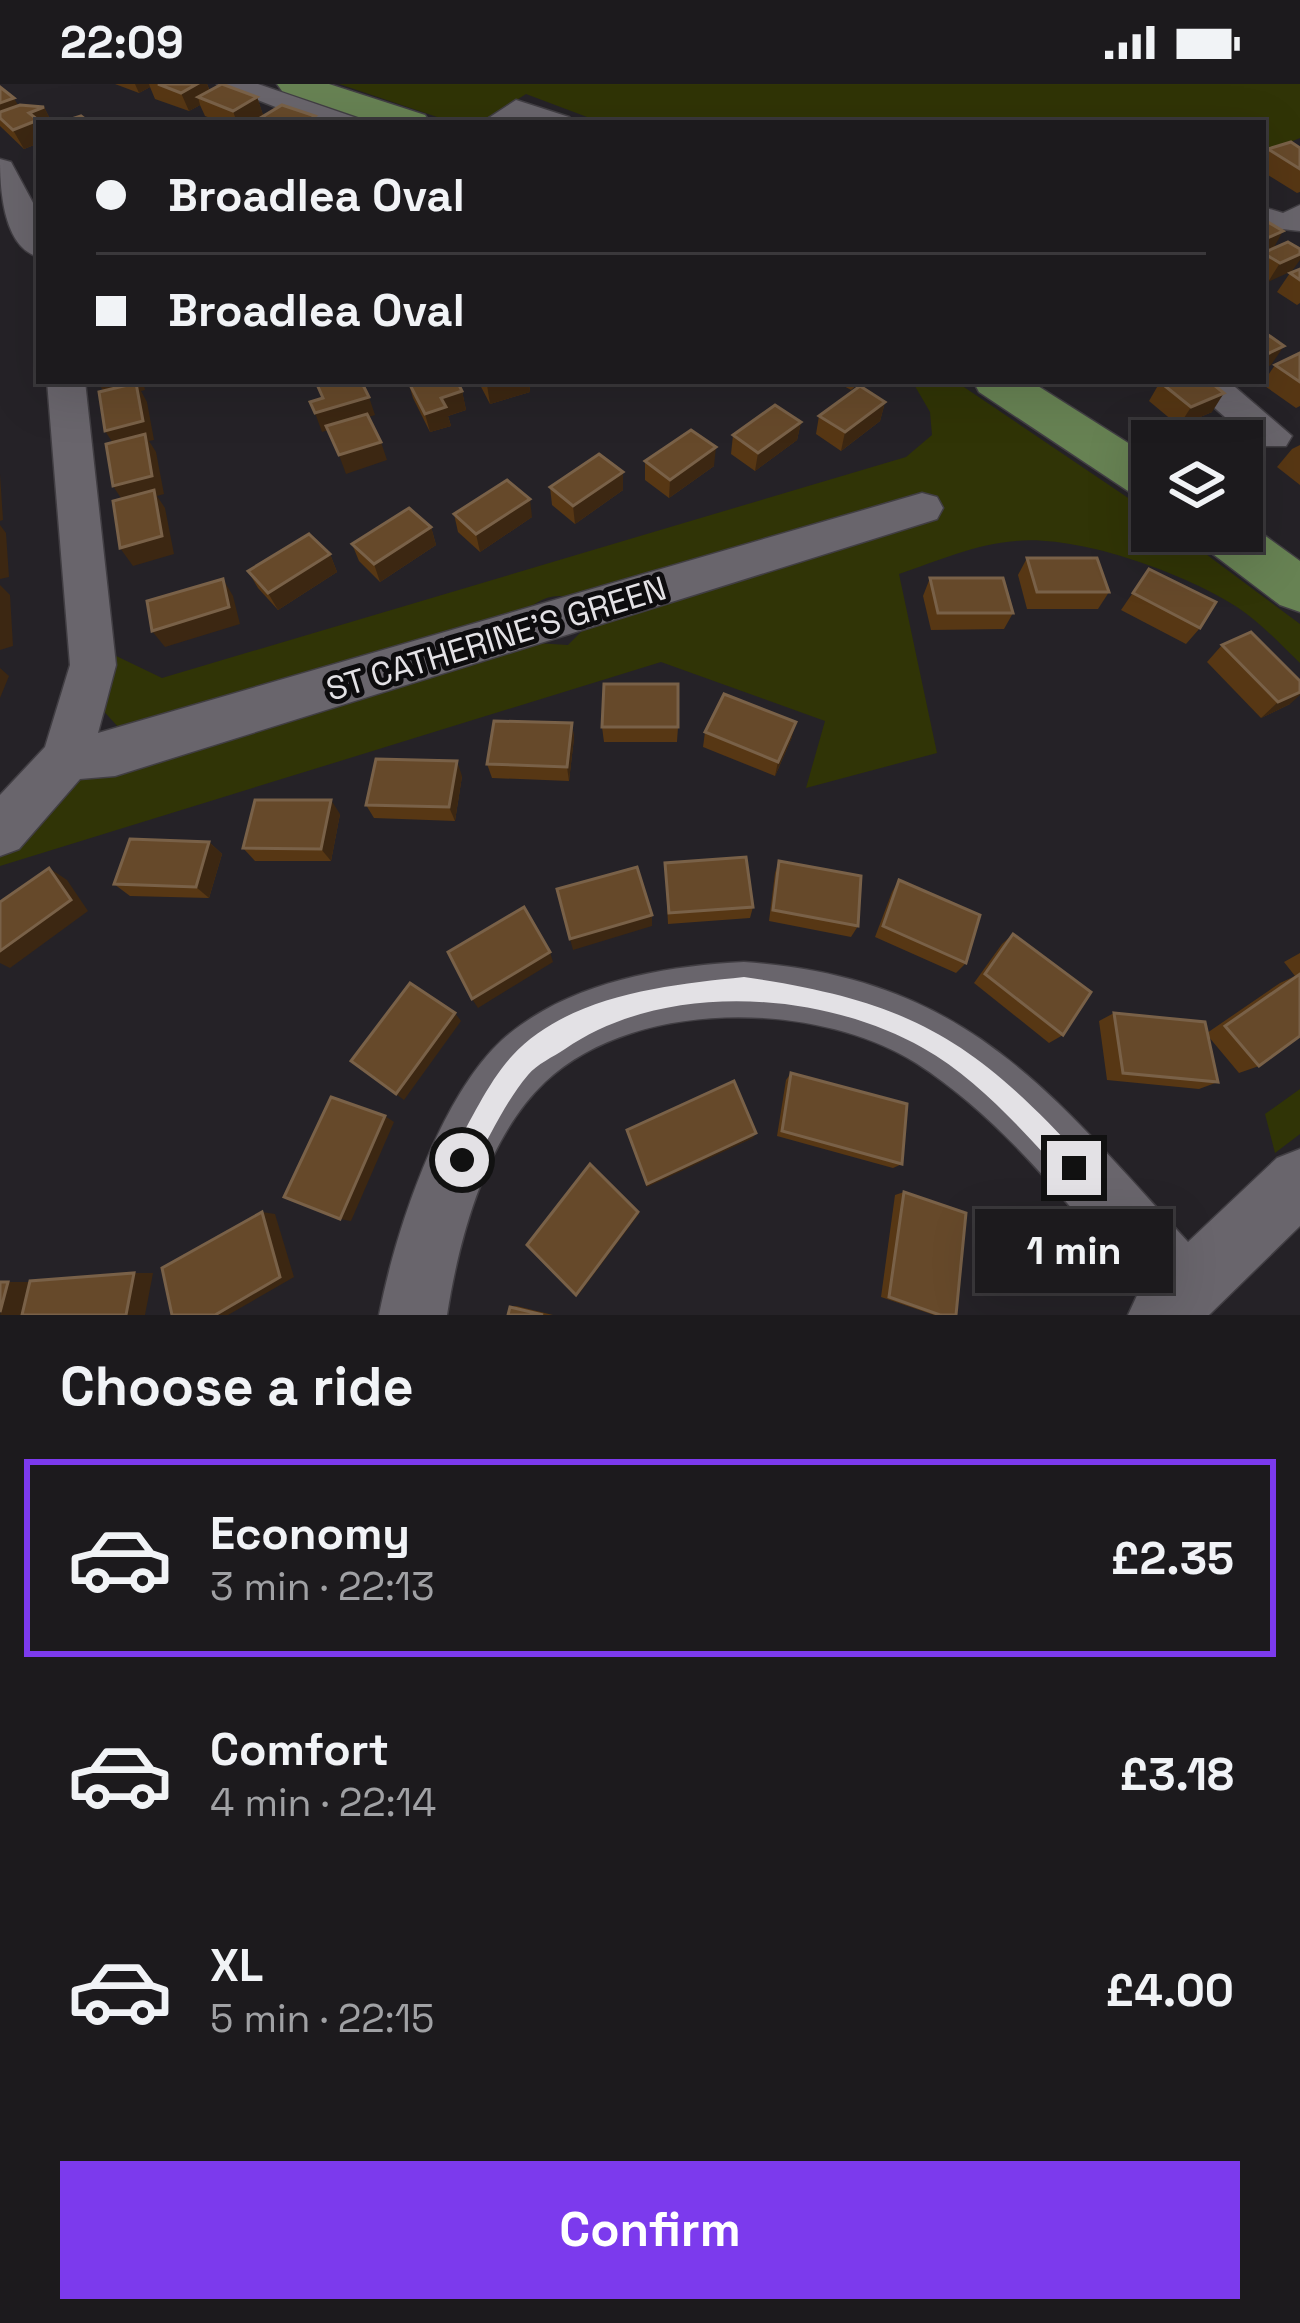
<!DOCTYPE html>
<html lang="en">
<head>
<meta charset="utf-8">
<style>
  body { margin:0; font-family:"Space Grotesk",sans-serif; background:#252326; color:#f1f3f6; height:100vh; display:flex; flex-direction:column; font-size:45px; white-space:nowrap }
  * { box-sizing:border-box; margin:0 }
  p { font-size:39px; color:#a0a1a4 }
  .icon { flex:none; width:66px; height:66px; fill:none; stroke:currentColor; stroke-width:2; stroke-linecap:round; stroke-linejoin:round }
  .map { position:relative; height:1231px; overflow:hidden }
  .panel { display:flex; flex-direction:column; background:#1c1a1d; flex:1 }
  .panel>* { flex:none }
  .hud { position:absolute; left:36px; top:36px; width:1230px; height:264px; border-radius:0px; box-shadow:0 12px 48px #0002,0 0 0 3px #3a383b; display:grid; align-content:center; height:264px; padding:0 60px; background:#1c1a1d }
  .tools { position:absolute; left:1131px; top:336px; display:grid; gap:24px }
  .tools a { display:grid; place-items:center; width:132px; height:132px; border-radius:0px; background:#1c1a1d; box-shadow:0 12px 48px #0002,0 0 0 3px #3a383b; font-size:60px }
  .end { position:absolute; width:54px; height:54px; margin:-27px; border:15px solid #e3e1e5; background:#111; box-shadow:0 0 0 6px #111 }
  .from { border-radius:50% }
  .bubble { position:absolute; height:84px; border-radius:0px; background:#1c1a1d; box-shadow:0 12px 48px #0002,0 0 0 3px #3a383b; font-size:39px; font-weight:800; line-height:84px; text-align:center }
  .hud b { display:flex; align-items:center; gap:42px; height:114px; font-size:45px }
  .hud b+b { border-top:3px solid #3a383b }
  .hud i { width:30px; height:30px; background:#f1f3f6 }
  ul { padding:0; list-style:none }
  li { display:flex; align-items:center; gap:36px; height:198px; margin:0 24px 18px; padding:0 36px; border:6px solid transparent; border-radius:0px }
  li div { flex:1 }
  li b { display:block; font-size:45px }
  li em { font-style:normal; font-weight:800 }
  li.on { border-color:#7c3aed }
  li>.icon { width:108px; height:108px; stroke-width:1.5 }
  h2 { padding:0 60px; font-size:54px; line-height:144px }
  .action { display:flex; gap:24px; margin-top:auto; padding:24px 60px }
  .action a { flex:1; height:138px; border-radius:0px; background:#7c3aed; color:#fff; font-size:48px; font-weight:800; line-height:138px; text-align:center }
  .status { display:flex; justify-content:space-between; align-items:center; height:84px; padding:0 60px; background:#1c1a1d; direction:ltr }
  .status svg { height:33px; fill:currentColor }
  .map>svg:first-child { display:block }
  .green { fill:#303406 }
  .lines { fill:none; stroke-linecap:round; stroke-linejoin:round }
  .minor-casing { stroke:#413e43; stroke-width:3 }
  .major-casing { stroke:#413e43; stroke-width:3 }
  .minor { fill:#69656c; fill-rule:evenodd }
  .major { fill:#678253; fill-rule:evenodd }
  .wall { fill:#573714 }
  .shaded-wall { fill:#3c2712 }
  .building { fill:#66492a; stroke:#796148; stroke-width:3 }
  .route { fill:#e3e1e5 }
  .labels { text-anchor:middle; stroke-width:10; stroke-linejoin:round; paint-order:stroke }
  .street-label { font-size:33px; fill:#e3e1e5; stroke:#0d0c0e }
</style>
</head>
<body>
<div class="status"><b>22:09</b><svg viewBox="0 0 49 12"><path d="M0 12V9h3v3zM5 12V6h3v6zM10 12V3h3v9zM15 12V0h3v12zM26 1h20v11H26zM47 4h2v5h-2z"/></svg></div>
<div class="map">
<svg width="1300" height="1231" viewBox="0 0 1300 1231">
  <rect width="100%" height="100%" fill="#252227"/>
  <g class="green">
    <polygon points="339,0 1300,0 1300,54 1263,69 1263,39 603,39 526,10 481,39 455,39"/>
    <path d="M 912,297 L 955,297 L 1152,430 L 1152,447 L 1175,447 L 1300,540 L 1300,579 C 1280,560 1260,538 1237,523 C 1184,489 1079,451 1016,457 C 976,460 937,477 899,490 L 937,669 L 806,704 L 825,637 L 661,578 L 0,782 L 0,764 L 70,699 L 536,559 L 568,561 L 593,536 L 939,428 L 921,408 L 580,518 C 555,504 534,517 516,536 L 119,644 L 100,623 L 110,569 L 162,594 L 906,373 L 932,351 L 930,328 Z"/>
    <polygon points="1300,1005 1300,1050 1275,1069 1265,1030"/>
  </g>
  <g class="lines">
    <g class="minor-casing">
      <g id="minor">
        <polygon points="217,0 258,0 354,33 359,39 316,39"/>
        <polygon points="516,16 569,33 574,39 481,39"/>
        <path d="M 0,75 L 11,78 L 39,130 L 39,173 C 3,164 0,105 0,75 Z"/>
        <polygon points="1300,121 1300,147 1263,143 1263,123 1283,129"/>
        <polygon points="47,297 85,297 116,581 98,649 922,409 937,413 943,424 937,435 115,692 80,695 19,765 0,772 0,711 45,663 70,581"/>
        <polygon points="1184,297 1228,297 1292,352 1286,362 1258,362"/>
        <path d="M 744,878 C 965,893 1049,1006 1188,1158 L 1277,1074 L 1300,1065 L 1300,1142 L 1209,1231 L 1128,1231 L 1140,1205 C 1071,1125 1006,1037 916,979 C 816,916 634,914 545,998 C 486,1054 459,1154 447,1231 L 379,1231 C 395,1149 439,1014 502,956 C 566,899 662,882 744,878 Z"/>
      </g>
    </g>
    <g class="major-casing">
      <g id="major">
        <polygon points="277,0 329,0 425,31 430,39 376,39 282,7"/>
        <polygon points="973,297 1030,297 1152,374 1152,416 1134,411 979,308"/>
        <polygon points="1242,435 1300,477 1300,528 1280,521 1201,461 1193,447 1242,447"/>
      </g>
    </g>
    <use href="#minor" class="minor"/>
    <use href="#major" class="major"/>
  </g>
  <g class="wall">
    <polygon points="115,0 207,0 210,7 257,13 263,31 250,39 223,39 205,32 200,21 189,27 155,15 150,3 139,9"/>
    <polygon points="0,3 18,21 44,23 52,39 39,39 39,59 24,65 0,42"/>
    <polygon points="1300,64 1300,108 1297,109 1263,88 1263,74 1268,65"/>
    <polygon points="1263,135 1273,165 1300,165 1268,198 1263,195"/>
    <polygon points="1300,185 1300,219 1297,221 1277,208 1290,189"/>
    <polygon points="1300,269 1300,322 1296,324 1262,300 1275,281"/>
    <polygon points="408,297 462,307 466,326 448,332 451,342 430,348 413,314"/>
    <polygon points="478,297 529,297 530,308 490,320"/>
    <polygon points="835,297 862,297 851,306"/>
    <polygon points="1160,298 1212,328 1179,342 1149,317"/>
    <polygon points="885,318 880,337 841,367 816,350 819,332"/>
    <polygon points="801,338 797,356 755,387 731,370 733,351"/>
    <polygon points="1300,361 1300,401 1277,383 1292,365"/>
    <polygon points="645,377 714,382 669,414 645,396"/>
    <polygon points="550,403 623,406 575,440 552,421"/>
    <polygon points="454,430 532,433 480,468 458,448"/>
    <polygon points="431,443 436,461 380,498 359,477 352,460"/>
    <polygon points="330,470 337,488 278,526 258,504 248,487"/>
    <polygon points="1027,474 1109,508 1098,525 1027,525 1018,491"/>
    <polygon points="1149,485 1200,544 1186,560 1121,526"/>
    <polygon points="930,494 1013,529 1004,545 931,546 923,512"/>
    <polygon points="1222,561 1290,620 1261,634 1207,578"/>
    <polygon points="572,639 574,654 569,697 492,694 487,680"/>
    <polygon points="602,643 678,643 677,658 604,658"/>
    <polygon points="705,648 792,653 775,692 703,663"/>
    <polygon points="462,692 455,737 374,734 366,721"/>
    <polygon points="340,730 331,777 255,777 243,764"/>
    <polygon points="209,758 222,770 209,814 130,812 114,800"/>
    <polygon points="779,777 858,842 851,853 769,837 775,789"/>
    <polygon points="665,779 753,823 750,834 668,840"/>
    <polygon points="899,796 966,879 956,889 875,853 892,808"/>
    <polygon points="1013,850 1063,951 1049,959 974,899 1002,860"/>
    <polygon points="1300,869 1300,952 1259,982 1239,989 1208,952 1218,998 1199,1005 1107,996 1099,937 1114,929 1207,949 1280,899 1295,892 1284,878"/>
    <polygon points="791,989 902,1080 893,1084 777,1052 786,996"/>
    <polygon points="904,1108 956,1231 934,1231 881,1213 895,1111"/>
    <polygon points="516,1222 553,1231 508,1231 510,1223"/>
  </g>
  <g class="shaded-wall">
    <polygon points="135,0 149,0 150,3 139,9"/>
    <polygon points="197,0 207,0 212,14 198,13 200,21 189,27 181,9"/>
    <polygon points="257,13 263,31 250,39 237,39 233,27"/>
    <polygon points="14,14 24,32 0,34 0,19"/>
    <polygon points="44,23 52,39 39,39 39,49 36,46 39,53 39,59 24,65 13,46 29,29"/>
    <polygon points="1283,147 1272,167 1263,170 1263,156"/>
    <polygon points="1300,170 1300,176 1292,187 1268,198 1280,179"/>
    <polygon points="1284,262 1271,281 1263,285 1263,272"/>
    <polygon points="97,297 143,297 145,306 141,307 147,318 154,356 149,357 156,368 164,410 157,412 165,424 174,470 133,482 120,464 125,420 113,402 117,365 105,347 109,316"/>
    <polygon points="501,297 529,297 530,308 490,320 487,301"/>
    <polygon points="462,307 466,326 448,332 451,342 430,348 425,330 441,314"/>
    <polygon points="1224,309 1212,328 1179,342 1191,323"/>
    <polygon points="369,313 375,331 322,348 315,329"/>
    <polygon points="885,318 880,337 841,367 845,348"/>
    <polygon points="801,338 797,356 755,387 758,369"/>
    <polygon points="381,358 387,376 346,390 339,371"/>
    <polygon points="716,363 714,382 669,414 670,396"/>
    <polygon points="623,388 623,406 575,440 573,422"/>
    <polygon points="0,390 3,436 0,437"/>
    <polygon points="530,415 532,433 480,468 476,450"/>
    <polygon points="0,441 6,449 9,493 0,495"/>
    <polygon points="431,443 436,461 380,498 374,480"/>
    <polygon points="330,470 337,488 278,526 268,509"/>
    <polygon points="223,495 233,512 240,540 165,563 152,547"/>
    <polygon points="0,501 10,511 13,562 0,566"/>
    <polygon points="0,584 9,592 0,614"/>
    <polygon points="1300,608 1300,611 1290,620 1261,634 1278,618"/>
    <polygon points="796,638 792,653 775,692 778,678"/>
    <polygon points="572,639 574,654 569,697 567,683"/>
    <polygon points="457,677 462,692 455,737 449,723"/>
    <polygon points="331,716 340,730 331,777 321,765"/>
    <polygon points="209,758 222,770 209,814 196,803"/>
    <polygon points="49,784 67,796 88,827 10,884 0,879 0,867"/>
    <polygon points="652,831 652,842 573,866 570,855"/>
    <polygon points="550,868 553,878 478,924 472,915"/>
    <polygon points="455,929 461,937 404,1016 396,1010"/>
    <polygon points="385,1032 394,1038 351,1137 340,1135"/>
    <polygon points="756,1049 753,1054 647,1103 647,1100"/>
    <polygon points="262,1128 275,1130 294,1193 228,1231 215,1231"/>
    <polygon points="638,1128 639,1130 579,1210 576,1211"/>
    <polygon points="134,1189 153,1189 145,1231 126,1231"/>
    <polygon points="8,1198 31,1198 23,1231 0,1231"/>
  </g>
  <g class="building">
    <polygon points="158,0 197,0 181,9"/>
    <polygon points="222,0 257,13 233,27 198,13"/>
    <polygon points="0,3 14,14 0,19"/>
    <polygon points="20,21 44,23 29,29 38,36 13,46 0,34 0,28"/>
    <polygon points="282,21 315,32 305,39 278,39 262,33"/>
    <polygon points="81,32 90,39 59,39"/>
    <polygon points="1291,58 1300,64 1300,85 1268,65"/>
    <polygon points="1263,135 1283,147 1263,156"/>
    <polygon points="1288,158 1300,165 1300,170 1280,179 1263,169"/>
    <polygon points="1300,185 1300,196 1290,189"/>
    <polygon points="1264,248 1284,262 1263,272"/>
    <polygon points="1300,269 1300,298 1275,281"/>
    <polygon points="321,297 361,297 369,313 315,329 310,318 323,314 316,298"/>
    <polygon points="408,297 457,297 462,307 441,314 446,323 425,330"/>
    <polygon points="1162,297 1209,297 1224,309 1191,323 1160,298"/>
    <polygon points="136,299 143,337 105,347 99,308"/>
    <polygon points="860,302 885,318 845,348 819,332"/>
    <polygon points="775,321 801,338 758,369 733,351"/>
    <polygon points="367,330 381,358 339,371 326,342"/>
    <polygon points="691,346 716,363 670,396 645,377"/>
    <polygon points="145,350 152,392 113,402 106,360"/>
    <polygon points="599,370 623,388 573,422 550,403"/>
    <polygon points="507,396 530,415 476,450 454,430"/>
    <polygon points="154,406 162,452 120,464 113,417"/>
    <polygon points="409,424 431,443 374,480 352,460"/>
    <polygon points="309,450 330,470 268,509 248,487"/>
    <polygon points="1027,474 1097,474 1109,508 1037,508"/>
    <polygon points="1149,485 1216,518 1200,544 1133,509"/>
    <polygon points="930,494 1003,494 1013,529 938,529"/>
    <polygon points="223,495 229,523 152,547 147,517"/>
    <polygon points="1251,548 1300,597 1300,608 1278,618 1222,561"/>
    <polygon points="604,600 678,600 678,643 602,643"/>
    <polygon points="724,610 796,638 778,678 705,648"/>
    <polygon points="494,637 572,639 567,683 487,680"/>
    <polygon points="376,675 457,677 449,723 366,721"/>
    <polygon points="255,716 331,716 321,765 243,764"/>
    <polygon points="130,755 209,758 196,803 114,800"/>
    <polygon points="746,773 753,823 669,829 665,779"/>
    <polygon points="779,777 861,792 858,842 773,826"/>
    <polygon points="637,783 652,831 570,855 557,805"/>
    <polygon points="49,784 71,816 0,867 0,818"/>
    <polygon points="899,796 980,831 966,879 883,842"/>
    <polygon points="524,823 550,868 472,915 448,868"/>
    <polygon points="1013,850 1091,908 1063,951 985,890"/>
    <polygon points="1300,890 1300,952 1259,982 1225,942"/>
    <polygon points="410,899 455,929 396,1010 351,977"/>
    <polygon points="1114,929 1205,938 1218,998 1123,989"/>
    <polygon points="791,989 907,1020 902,1080 782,1047"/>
    <polygon points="734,997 756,1049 647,1100 627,1046"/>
    <polygon points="331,1013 385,1032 340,1135 284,1113"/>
    <polygon points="590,1080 638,1128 576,1211 527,1161"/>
    <polygon points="904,1108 966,1129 956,1231 940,1231 889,1213"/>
    <polygon points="262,1128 280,1193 215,1231 172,1231 162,1184"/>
    <polygon points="134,1189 126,1231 22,1231 30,1197"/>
    <polygon points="0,1198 8,1198 0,1228"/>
    <polygon points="510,1223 543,1231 508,1231"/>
  </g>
  <path class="route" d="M 744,893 C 908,917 971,953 1083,1075 L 1083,1093 L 1065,1093 C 1023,1047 978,995 923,964 C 821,906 663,897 565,965 C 553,973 537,980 528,991 C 505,1018 489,1055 471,1085 L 453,1085 L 453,1067 C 471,1037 488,998 512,972 C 568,911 667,901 744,893 Z"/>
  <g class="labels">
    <g class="street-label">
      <text transform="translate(496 554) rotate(-17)" y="12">ST CATHERINE'S GREEN</text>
    </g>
  </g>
</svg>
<div class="tools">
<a><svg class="icon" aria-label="layers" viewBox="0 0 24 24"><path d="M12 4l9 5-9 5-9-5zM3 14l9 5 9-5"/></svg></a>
</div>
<i class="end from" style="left:462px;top:1076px"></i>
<i class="end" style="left:1074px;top:1084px"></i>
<div class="bubble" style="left:975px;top:1125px;width:198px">1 min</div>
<div class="hud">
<b><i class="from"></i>Broadlea Oval</b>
<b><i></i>Broadlea Oval</b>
</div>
</div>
<section class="panel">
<h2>Choose a ride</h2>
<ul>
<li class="on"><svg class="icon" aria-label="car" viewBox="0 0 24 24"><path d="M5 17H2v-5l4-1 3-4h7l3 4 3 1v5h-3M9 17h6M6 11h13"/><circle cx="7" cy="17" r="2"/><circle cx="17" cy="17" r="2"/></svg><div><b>Economy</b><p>3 min · 22:13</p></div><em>£2.35</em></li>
<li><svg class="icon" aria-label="car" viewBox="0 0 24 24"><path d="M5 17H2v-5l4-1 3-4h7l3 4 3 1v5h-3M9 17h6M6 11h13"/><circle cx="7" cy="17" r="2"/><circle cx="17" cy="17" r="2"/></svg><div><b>Comfort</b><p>4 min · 22:14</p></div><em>£3.18</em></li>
<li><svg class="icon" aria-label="car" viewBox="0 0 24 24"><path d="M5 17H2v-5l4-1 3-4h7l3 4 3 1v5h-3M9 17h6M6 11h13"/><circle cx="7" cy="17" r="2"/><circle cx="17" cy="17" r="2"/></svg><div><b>XL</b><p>5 min · 22:15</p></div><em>£4.00</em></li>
</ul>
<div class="action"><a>Confirm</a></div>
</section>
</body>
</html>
